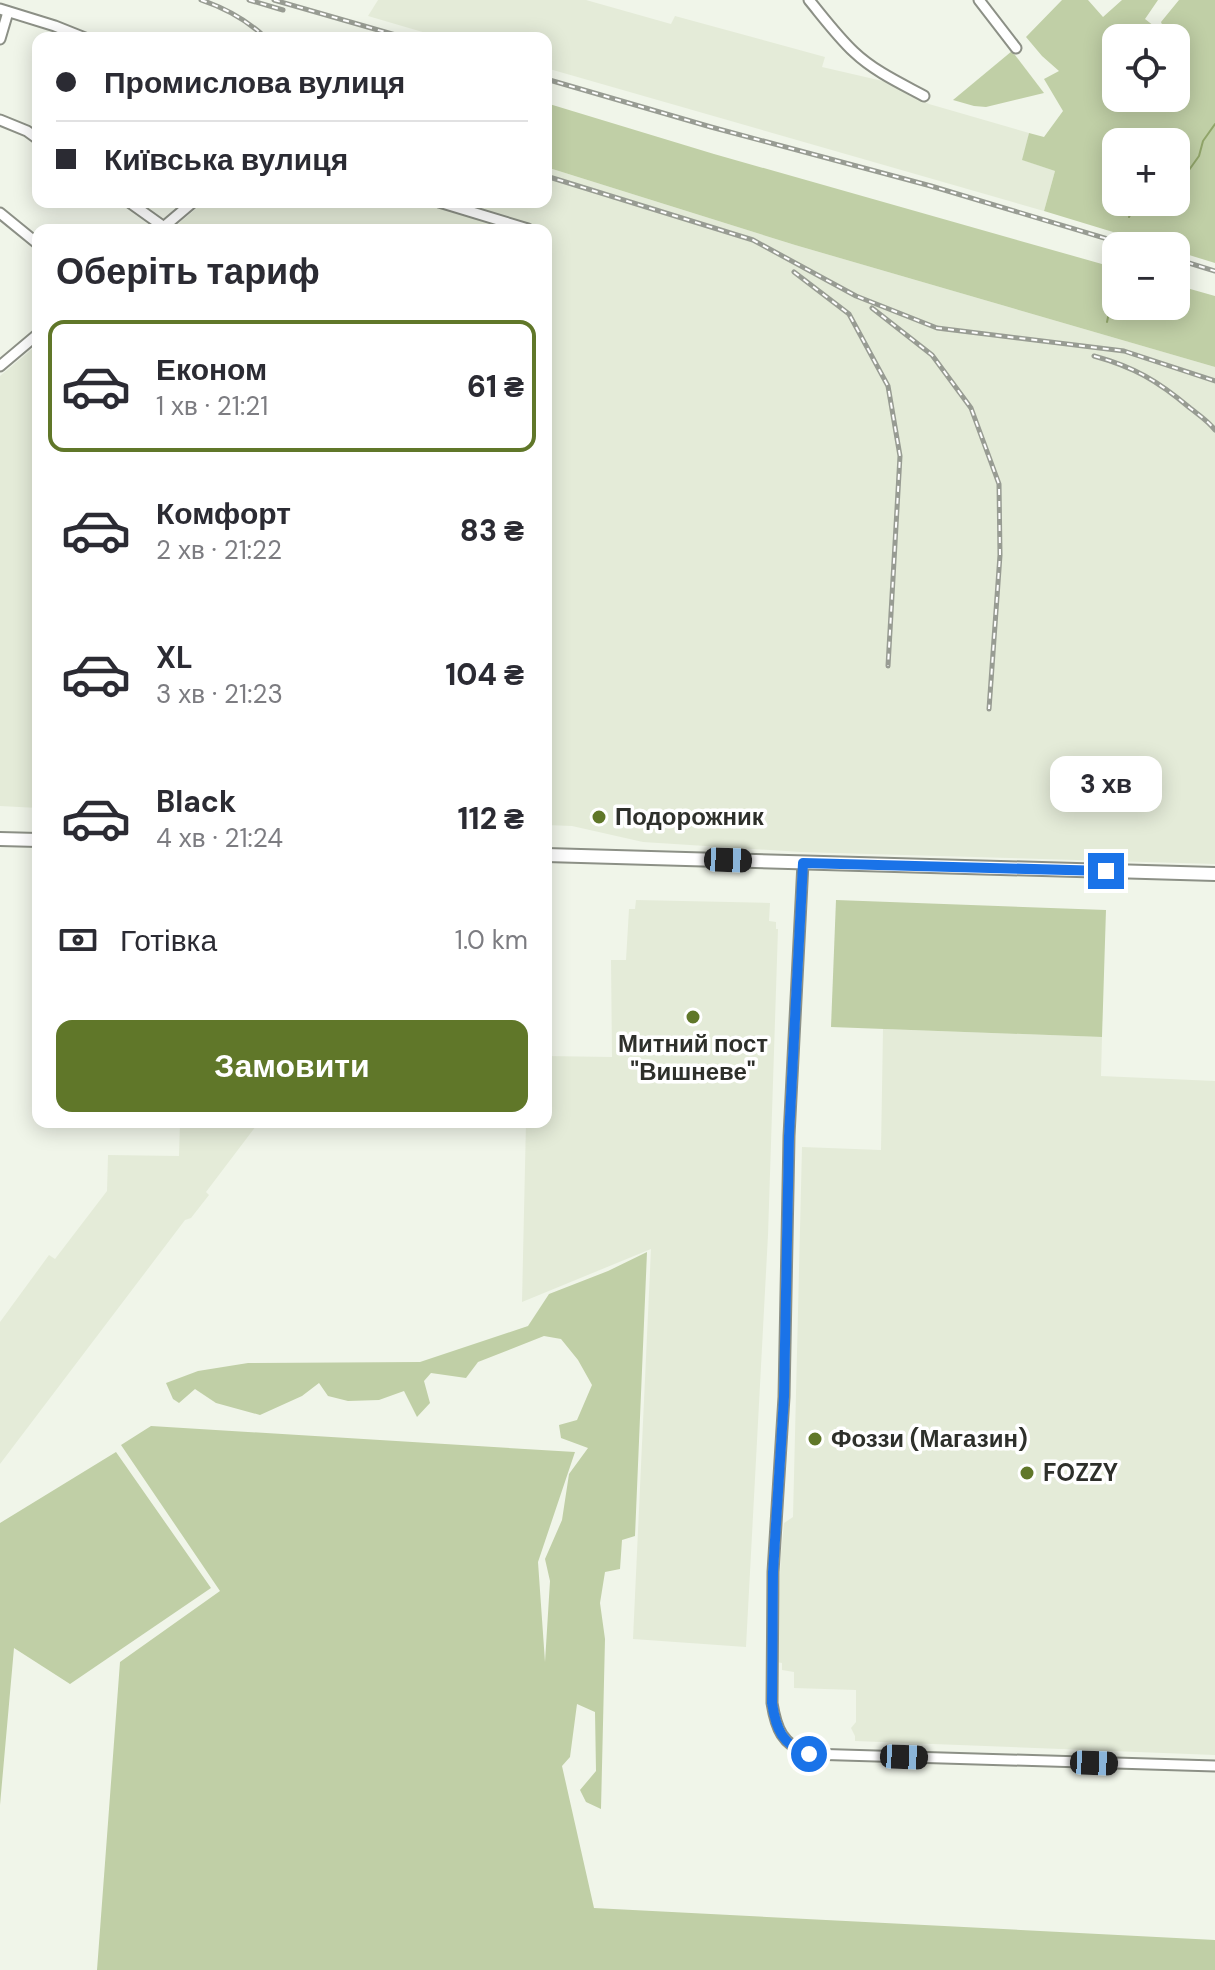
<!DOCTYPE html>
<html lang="uk">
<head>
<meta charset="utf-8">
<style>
  body { margin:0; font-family:"DM Sans",sans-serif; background:#f2f2f3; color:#2b2b33; height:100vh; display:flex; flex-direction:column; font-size:30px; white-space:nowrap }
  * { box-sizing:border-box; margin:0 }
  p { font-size:26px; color:#7c7c81 }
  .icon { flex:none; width:44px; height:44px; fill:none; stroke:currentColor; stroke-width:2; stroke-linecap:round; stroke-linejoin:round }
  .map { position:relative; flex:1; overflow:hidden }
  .details { position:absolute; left:32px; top:224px; width:520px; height:904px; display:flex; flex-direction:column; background:#fff; border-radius:16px; box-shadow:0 4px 20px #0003 }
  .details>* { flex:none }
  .banner { position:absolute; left:32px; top:32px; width:520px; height:176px; border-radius:16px; box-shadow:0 4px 20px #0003; display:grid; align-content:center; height:176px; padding:0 24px; background:#fff }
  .buttons { position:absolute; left:1102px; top:24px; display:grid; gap:16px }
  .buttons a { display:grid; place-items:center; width:88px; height:88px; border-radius:16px; background:#fff; box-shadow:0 4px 20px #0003; font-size:40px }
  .end { position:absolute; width:36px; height:36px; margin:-18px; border:10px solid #1a73e8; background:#fff; box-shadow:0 0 0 4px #fff }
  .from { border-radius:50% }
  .bubble { position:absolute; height:56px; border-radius:16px; background:#fff; box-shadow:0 4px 20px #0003; font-size:26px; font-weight:800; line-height:56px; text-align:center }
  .car { position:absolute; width:24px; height:48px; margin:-24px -12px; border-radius:10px; box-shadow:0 0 6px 2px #0007; background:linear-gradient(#222 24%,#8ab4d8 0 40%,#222 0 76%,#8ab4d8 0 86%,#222 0) }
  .banner b { display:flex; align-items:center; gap:28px; height:76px; font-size:30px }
  .banner b+b { border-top:2px solid #e1e1e2 }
  .banner i { width:20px; height:20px; background:#2b2b33 }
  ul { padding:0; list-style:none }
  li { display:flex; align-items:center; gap:24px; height:132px; margin:0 16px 12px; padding:0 8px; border:4px solid transparent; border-radius:16px }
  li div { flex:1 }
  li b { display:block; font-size:30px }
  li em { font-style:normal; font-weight:800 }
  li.active { border-color:#607729 }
  li>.icon { width:72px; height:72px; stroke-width:1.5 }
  h2 { padding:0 24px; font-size:36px; line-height:96px }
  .pay { display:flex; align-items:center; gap:20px; height:88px; padding:0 24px; font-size:30px }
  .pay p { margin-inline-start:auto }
  .action { display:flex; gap:16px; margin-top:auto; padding:16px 24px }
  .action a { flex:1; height:92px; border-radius:16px; background:#607729; color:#fff; font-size:32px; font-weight:800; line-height:92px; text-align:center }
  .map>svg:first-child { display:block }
  .built { fill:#e4ebd8 }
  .green { fill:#c0cfa6; fill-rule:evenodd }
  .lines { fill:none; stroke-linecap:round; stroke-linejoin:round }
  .stream { stroke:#91a56a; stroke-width:2 }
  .minor-casing { stroke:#8c9086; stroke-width:13 }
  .secondary-casing { stroke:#8c9086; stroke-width:16 }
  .minor { stroke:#fff; stroke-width:9 }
  .secondary { stroke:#fff; stroke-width:12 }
  .rail-casing { stroke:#989c93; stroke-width:5 }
  .rail { stroke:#fff; stroke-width:2; stroke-dasharray:6; stroke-linecap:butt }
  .route { stroke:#1a73e8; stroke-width:10 }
  .poi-dot { fill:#607729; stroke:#fff; stroke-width:3 }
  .labels { text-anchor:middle; stroke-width:7; stroke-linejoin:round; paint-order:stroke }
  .poi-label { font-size:24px; font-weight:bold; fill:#2e302b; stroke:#fff; text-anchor:start }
</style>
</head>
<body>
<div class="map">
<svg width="1215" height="1970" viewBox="0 0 1215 1970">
  <rect width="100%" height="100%" fill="#f0f5e9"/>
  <g class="built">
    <polygon points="378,0 586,0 671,24 675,16 825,57 822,67 887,82 929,104 1029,133 1023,160 1055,171 1044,211 546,68 546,38 443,38 368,16"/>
    <polygon points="546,167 795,245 1215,367 1215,864 801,852 643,842 572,826 546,825 546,230 171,230 204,202 546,202"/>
    <polygon points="38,344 38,808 0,806 0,376"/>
    <polygon points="636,900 770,903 769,921 776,922 776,929 778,929 768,1235 746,1647 633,1639 651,1249 522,1302 526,1122 546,1122 546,1056 612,1057 611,960 626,960 629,909 635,909"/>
    <polygon points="883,1029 1102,1037 1101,1076 1215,1081 1215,1755 855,1741 855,1736 851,1728 856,1722 856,1690 794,1688 794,1672 782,1670 782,1663 776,1662 781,1553 784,1523 793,1517 802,1147 881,1150"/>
    <polygon points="180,1122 259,1122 206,1192 209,1195 191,1218 185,1220 0,1464 0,1322 49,1255 55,1259 107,1191 108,1155 179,1156"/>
  </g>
  <g class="green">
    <path d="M 1062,0 L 1088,0 L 1103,17 L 1122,0 L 1158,0 L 1145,19 L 1154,26 L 1145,38 L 1116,38 L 1116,74 L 1105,89 L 1132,111 L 1138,112 L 1152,98 L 1176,98 L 1176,38 L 1168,38 L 1161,22 L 1179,0 L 1215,0 L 1215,263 L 1176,251 L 1176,246 L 1159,246 L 1044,211 L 1055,171 L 1022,160 L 1029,133 L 1044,137 L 1063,111 L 1044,79 L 1059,71 L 1042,56 L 1026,37 ZM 1116,142 L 1176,142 L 1176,202 L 1116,202 Z"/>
    <polygon points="1012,51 1044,93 986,107 974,106 953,100"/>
    <polygon points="546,103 714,154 1116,268 1116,306 1176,306 1176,285 1215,296 1215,367 795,245 546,167"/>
    <polygon points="836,900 1106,910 1102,1037 831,1027"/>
    <polygon points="647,1252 635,1536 622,1540 620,1569 605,1572 600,1603 605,1639 601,1809 586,1802 580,1790 596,1771 595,1712 577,1704 570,1757 562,1766 594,1908 1215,1940 1215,1970 97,1970 120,1662 220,1591 121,1445 151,1426 575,1452 538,1562 545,1662 550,1581 545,1559 562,1520 569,1474 588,1448 561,1438 559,1425 577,1420 592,1385 578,1360 561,1339 544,1336 478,1362 466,1378 431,1373 424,1381 430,1403 417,1417 404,1391 379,1400 348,1401 328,1396 319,1383 302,1396 260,1415 216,1403 195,1389 179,1403 173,1399 166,1383 198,1371 248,1363 420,1362 528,1326 549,1294 608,1271"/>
    <polygon points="116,1452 211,1588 70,1684 14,1648 0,1805 0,1523"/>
  </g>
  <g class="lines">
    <g class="stream">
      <polyline points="1176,174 1189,170 1199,156 1203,141 1215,124"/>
      <polyline points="1129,217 1137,202"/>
      <polyline points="1107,322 1116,279"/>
    </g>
    <g class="minor-casing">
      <g id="minor">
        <path d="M 809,0 C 823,17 838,37 854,52 C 874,71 900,83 924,96"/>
        <polyline points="979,0 1016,48"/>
        <polyline points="0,9 55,26 85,38"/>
        <polyline points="0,39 8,12"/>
        <polyline points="0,120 27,131 38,139"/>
        <polyline points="129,202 164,227"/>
        <polyline points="439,202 528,229"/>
        <polyline points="0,213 38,244"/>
        <polyline points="160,230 193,202"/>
        <polyline points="0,366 38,334"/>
        <path d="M 803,863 L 789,1136 L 784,1397 L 773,1572 L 772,1703 C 776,1728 782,1745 809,1754 L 1215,1766"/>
      </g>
    </g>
    <g class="secondary-casing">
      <g id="secondary">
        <polyline points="0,839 38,840"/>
        <polyline points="546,855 1215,874"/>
      </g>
    </g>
    <use href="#minor" class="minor"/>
    <use href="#secondary" class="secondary"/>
    <g class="rail-casing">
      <g id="rail">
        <path d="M 201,0 C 225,8 248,21 266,38"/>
        <polyline points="249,0 283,10"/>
        <polyline points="274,0 406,38"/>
        <polyline points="546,79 711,127 931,186 1131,246"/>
        <polyline points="546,176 753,240 856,296 937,328 1124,351 1215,381"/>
        <polyline points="1176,259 1215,271"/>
        <polyline points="794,272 849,314 888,386 900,456 888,666"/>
        <polyline points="872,308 932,355 971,408 999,484 1000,555 989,709"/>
        <path d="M 1094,356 C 1134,367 1158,381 1190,408 C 1199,415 1208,421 1215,430"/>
      </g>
    </g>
    <use href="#rail" class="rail"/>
  </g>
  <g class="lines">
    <path class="route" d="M 809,1754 C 782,1745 776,1729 772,1703 L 773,1572 L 784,1397 L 789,1136 L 803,863 L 1106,871"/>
  </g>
  <g class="poi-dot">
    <circle cx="599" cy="817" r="8"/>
    <circle cx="693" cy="1017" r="8"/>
    <circle cx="815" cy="1439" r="8"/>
    <circle cx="1027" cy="1473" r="8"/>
  </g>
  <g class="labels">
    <g class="poi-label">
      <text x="615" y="825">Подорожник</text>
      <text x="693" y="1052" text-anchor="middle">Митний пост<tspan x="693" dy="28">"Вишневе"</tspan></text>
      <text x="831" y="1447">Фоззи (Магазин)</text>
      <text x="1043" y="1481">FOZZY</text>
    </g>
  </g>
</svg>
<div class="buttons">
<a><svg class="icon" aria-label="locate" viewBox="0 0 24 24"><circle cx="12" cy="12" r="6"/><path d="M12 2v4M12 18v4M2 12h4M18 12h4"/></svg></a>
<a>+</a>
<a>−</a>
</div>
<i class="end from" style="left:809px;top:1754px"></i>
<i class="end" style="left:1106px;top:871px"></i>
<div class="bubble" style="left:1050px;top:756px;width:112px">3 хв</div>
<i class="car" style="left:728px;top:860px;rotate:92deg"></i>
<i class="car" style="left:904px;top:1757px;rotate:92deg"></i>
<i class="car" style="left:1094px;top:1763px;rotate:92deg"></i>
<div class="banner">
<b><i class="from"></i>Промислова вулиця</b>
<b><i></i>Київська вулиця</b>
</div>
<section class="details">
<h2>Оберіть тариф</h2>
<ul>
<li class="active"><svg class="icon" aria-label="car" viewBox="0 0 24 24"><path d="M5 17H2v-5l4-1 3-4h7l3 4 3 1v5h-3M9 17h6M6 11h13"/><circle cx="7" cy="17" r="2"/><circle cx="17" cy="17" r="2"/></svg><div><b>Економ</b><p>1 хв · 21:21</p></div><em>61 ₴</em></li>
<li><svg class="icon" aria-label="car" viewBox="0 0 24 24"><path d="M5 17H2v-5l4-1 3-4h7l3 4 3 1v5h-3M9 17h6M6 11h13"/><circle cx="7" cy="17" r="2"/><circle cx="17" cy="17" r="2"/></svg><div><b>Комфорт</b><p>2 хв · 21:22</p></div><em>83 ₴</em></li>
<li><svg class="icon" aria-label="car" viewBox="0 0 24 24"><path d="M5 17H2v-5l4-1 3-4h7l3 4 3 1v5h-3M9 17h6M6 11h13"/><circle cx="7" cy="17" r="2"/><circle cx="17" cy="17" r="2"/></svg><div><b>XL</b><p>3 хв · 21:23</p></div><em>104 ₴</em></li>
<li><svg class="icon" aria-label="car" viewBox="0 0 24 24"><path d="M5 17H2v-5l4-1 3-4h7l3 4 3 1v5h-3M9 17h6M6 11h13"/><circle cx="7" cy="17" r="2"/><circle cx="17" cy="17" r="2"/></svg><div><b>Black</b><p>4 хв · 21:24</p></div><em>112 ₴</em></li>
</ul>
<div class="pay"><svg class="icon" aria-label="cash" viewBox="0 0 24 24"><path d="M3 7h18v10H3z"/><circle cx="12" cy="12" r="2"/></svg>Готівка<p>1.0 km</p></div>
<div class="action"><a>Замовити</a></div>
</section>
</div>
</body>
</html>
